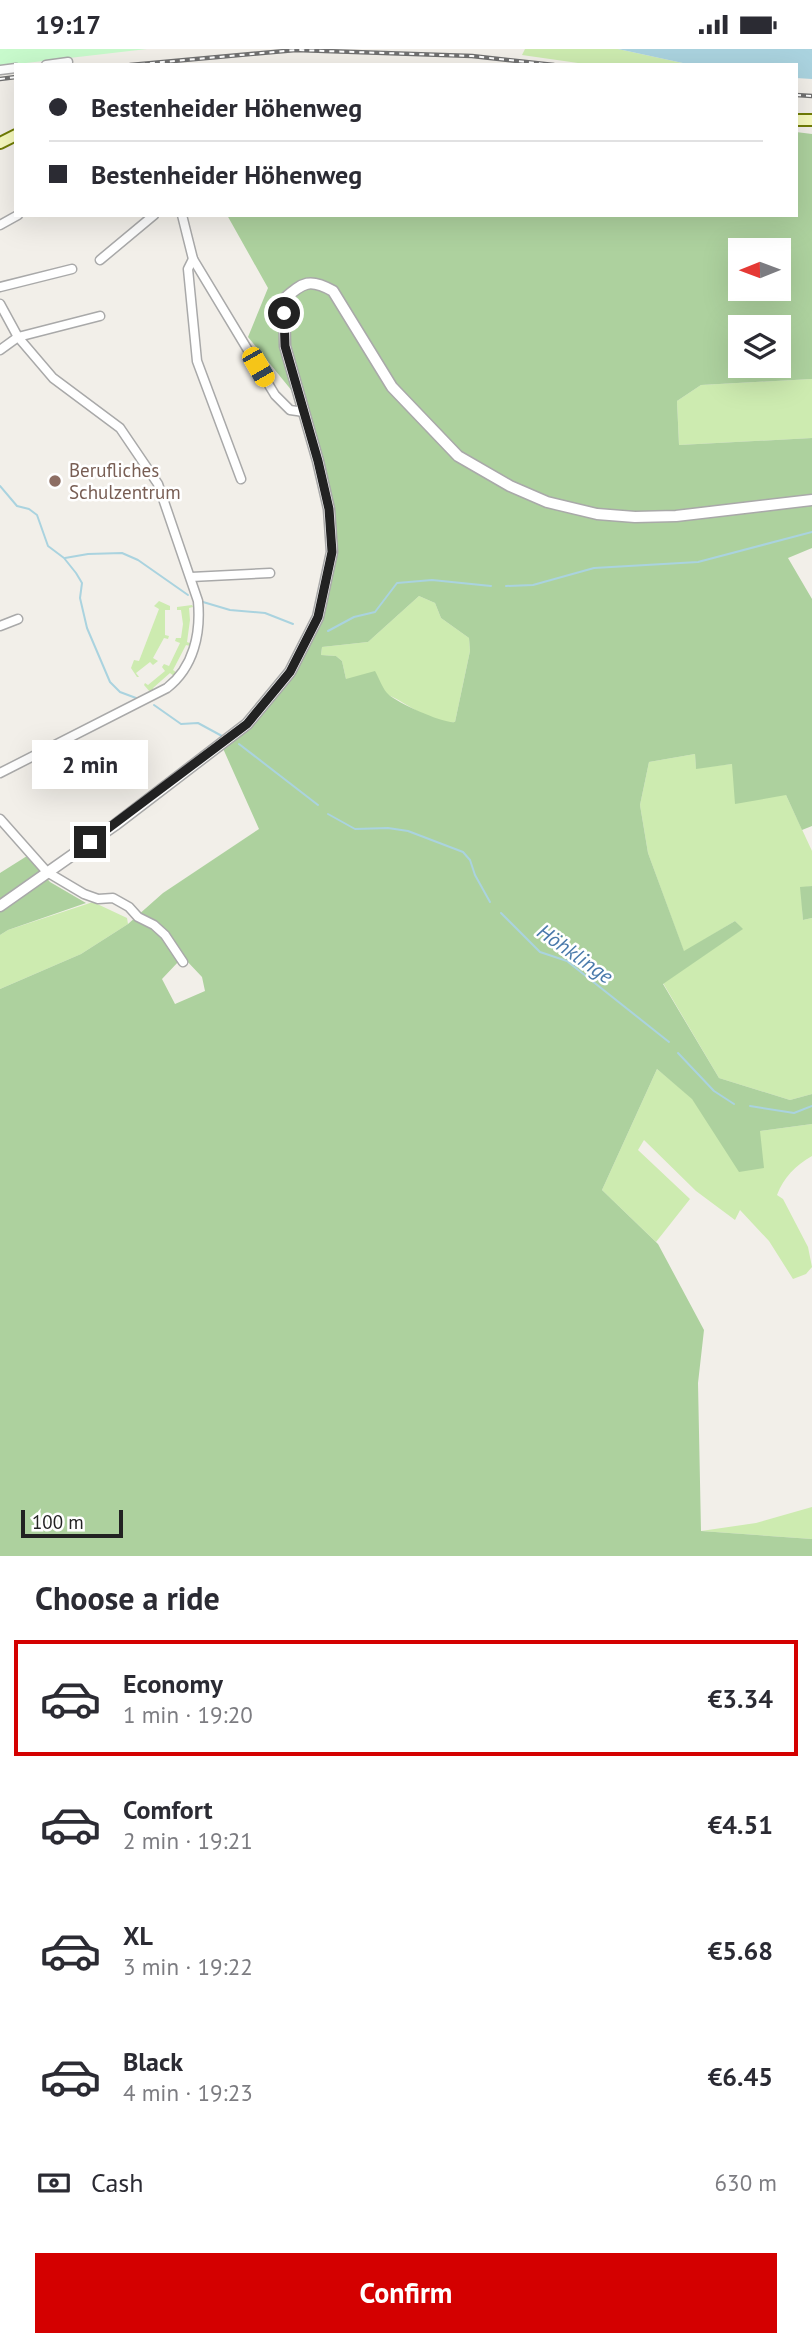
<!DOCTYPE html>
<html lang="en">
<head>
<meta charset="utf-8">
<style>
  body { margin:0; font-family:"PT Sans",sans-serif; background:#f7f7f7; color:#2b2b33; height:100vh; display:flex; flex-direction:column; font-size:26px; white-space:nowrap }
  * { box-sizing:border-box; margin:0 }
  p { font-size:23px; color:#7c7c81 }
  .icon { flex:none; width:38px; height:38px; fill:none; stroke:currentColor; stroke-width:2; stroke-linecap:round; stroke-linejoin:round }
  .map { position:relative; height:1507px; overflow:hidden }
  .side { display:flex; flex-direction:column; background:#fff; flex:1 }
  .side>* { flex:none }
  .hud { position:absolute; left:14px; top:14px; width:784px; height:154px; border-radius:0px; box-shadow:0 7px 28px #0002; display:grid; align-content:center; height:154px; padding:0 35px; background:#fff }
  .needle { width:46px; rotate:269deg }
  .tools { position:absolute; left:728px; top:189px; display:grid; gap:14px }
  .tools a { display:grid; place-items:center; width:63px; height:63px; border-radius:0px; background:#fff; box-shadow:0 7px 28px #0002; font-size:35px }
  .scale { position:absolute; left:21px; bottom:18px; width:102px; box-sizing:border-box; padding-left:7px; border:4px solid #222; border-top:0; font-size:19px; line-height:24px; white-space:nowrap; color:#222; -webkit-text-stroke:5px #fff; paint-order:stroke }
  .end { position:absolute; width:32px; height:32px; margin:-16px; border:9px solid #222; background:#fff; box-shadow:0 0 0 4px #fff }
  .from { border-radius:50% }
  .bubble { position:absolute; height:49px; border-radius:0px; background:#fff; box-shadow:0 7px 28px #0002; font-size:23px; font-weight:800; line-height:49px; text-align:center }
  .car { position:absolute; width:21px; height:42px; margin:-21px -10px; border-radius:9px; box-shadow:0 0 5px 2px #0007; background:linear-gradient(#f5c518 24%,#345 0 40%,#f5c518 0 76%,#345 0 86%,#f5c518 0) }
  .hud b { display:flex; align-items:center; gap:24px; height:66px; font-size:26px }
  .hud b+b { border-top:2px solid #e1e1e2 }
  .hud i { width:18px; height:18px; background:#2b2b33 }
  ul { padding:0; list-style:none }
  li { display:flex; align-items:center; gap:21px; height:116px; margin:0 14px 10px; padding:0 21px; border:4px solid transparent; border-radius:0px }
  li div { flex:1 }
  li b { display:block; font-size:26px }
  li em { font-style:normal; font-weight:800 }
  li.selected { border-color:#d40000 }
  li>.icon { width:63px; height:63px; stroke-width:1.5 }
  h2 { padding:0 35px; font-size:32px; line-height:84px }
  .pay { display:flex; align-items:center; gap:18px; height:77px; padding:0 35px; font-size:26px }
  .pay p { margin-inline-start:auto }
  .cta { display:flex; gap:14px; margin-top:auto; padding:14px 35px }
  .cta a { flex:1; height:80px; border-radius:0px; background:#d40000; color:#fff; font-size:28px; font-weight:800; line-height:80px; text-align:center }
  .status { display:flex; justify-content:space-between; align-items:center; height:49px; padding:0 35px; background:#fff; direction:ltr }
  .status svg { height:19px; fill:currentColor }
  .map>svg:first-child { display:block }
  .grass { fill:#cdebb0 }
  .forest { fill:#add19e; fill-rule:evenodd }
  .park { fill:#c8facc }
  .water { fill:#aad3df }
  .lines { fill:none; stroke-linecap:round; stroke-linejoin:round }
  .stream { stroke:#aad3df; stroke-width:2 }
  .minor-casing { stroke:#a9a9a9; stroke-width:11 }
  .tertiary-casing { stroke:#a9a9a9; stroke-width:13 }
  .secondary-casing { stroke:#707d05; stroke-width:14 }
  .minor { stroke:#fff; stroke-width:8 }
  .tertiary { stroke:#fff; stroke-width:10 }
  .secondary { stroke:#f7fabf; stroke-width:10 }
  .rail-casing { stroke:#707070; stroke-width:4.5 }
  .rail { stroke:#fff; stroke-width:2; stroke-dasharray:5; stroke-linecap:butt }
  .route { stroke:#222; stroke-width:9 }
  .education-dot { fill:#8d6e63; stroke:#fff; stroke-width:2.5 }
  .labels { text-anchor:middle; stroke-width:5; stroke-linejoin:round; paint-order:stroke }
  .education-label { font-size:19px; fill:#785e54; stroke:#fff; text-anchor:start }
  .water-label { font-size:21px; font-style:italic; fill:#4a7aab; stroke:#fff }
</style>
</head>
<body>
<div class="status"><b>19:17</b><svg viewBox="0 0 49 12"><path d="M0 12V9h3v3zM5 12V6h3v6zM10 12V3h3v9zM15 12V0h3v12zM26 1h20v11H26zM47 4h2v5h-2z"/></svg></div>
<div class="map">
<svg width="812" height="1507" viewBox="0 0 812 1507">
  <rect width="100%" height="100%" fill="#f2efe9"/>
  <g class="grass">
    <polygon points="525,0 618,0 692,16 592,16 522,6"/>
    <polygon points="812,330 812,389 679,396 677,352 701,336"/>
    <path d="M 419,547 L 435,554 L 441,569 L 469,589 L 470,602 L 455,673 C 433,677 408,654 388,646 C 375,640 360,635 346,630 L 342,612 L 336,607 L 321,606 L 322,598 L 368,593 Z"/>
    <polygon points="159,552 170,557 170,561 165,561 165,586 169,587 168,590 164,589 153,609 158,612 153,616 150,613 136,624 139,628 137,628 131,619 134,611 139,612 159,560 154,557"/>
    <polygon points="192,556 193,558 189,559 190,571 187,593 192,595 190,597 186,596 173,621 177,624 174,627 170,624 153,639 155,643 151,644 144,636 145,634 148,636 165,622 162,618 164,615 169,617 180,594 175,592 176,589 181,589 183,575 181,561 177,561 177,558"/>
    <polygon points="695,705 696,719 732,715 786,746 812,802 812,837 801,839 803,871 812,869 812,1045 790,1051 719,1029 663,934 742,880 735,872 684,903 648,804 640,756 649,713"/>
    <polygon points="93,853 127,869 128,875 81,905 0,940 0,886 8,881"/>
    <path d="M 657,1020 L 692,1049 L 740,1122 L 760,1082 L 812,1075 L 812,1107 C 795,1117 784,1128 777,1146 L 783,1150 L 808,1198 L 812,1218 L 806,1225 L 793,1230 L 769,1192 L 740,1161 L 735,1171 L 696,1142 L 644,1091 L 638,1101 L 690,1150 L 656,1193 L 602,1141 Z"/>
    <polygon points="812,1458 812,1490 701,1482 756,1474"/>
  </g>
  <g class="forest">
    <path d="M 796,83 L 812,85 L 812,330 L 701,336 L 677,352 L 679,396 L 812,389 L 812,499 L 788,509 L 812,550 L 812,777 L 802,781 L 786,746 L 735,755 L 732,715 L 696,720 L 695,705 L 649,713 L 640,756 L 648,804 L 684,902 L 735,872 L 743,880 L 663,935 L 719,1029 L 790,1051 L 812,1045 L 812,1075 L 760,1082 L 764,1119 L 739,1123 L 692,1050 L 657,1020 L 602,1141 L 658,1195 L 704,1281 L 698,1334 L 701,1482 L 812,1490 L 812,1507 L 0,1507 L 0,940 L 81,905 L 128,875 L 163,844 L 259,780 L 221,695 L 247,675 L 290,623 L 318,568 L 332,503 L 329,460 L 301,353 L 248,288 L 268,239 L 227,166 L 796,166 ZM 740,201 L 779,201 L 779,240 L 740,240 ZM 740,278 L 779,278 L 779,317 L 740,317 ZM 419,547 L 435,554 L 441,569 L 469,589 L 470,602 L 455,673 C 444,675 398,654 389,646 C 383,641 379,629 375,622 L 346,630 L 342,612 L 336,607 L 321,606 L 322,598 L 368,593 ZM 185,910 L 202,928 L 205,942 L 175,955 L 162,930 L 179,912 Z"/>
    <polygon points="27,807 50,833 86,854 8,881 0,886 0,824"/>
    <polygon points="812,837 812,869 803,871 800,838"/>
  </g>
  <polygon class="park" points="0,0 147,0 0,17"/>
  <polygon class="water" points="618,0 812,0 812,30 796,29 796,16 692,16"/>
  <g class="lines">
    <g class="stream">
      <polyline points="0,437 17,457 29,460 37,466 48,497 64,509 76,524 82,534 80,549 87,579 110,633 120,643 136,649"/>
      <polyline points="65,509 88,505 122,504 138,511 188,546"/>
      <polyline points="506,537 533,536 594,519 698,513 812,483"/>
      <polyline points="203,553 230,561 265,564 293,575"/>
      <polyline points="328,582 354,568 375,563 397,534 432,531 491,537"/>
      <polyline points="154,656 181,675 198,674 222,687"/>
      <polyline points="239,695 318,756"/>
      <polyline points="328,765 355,780 388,779 408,782 463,803 470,811 475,826 490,853"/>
      <polyline points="501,864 540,903 567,912 669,993"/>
      <polyline points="678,1004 714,1042 734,1055"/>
      <polyline points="750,1057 794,1064 812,1057"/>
    </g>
    <g class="minor-casing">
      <g id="minor">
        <polyline points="46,16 68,13"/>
        <polyline points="0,21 16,19"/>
        <polyline points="182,166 193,210 275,346 290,361 304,363"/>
        <polyline points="0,176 18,166"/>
        <polyline points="193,210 188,220 197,312 241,430"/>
        <polyline points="100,211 154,166"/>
        <polyline points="0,238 72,220"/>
        <path d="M 0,255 L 18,288 L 53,329 L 120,379 L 158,435 L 198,552 C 201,584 194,618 167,639 L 0,724"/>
        <polyline points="0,301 18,288 100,267"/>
        <polyline points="191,528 270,524"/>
        <polyline points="0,577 18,570"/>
        <polyline points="0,770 47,823 84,845 98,850 113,849 129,858 138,868 154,876 165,886 183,913"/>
      </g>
    </g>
    <g class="tertiary-casing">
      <path id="tertiary" d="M 0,857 L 115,776 L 247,675 L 290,623 L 318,568 L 332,503 L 329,460 L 318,412 L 285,297 L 284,250 C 303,233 310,229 333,242 L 392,338 L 458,407 L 510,437 L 547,453 L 597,465 L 635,468 L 676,467 L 812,451"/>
    </g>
    <g class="secondary-casing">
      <g id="secondary">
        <polyline points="796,71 812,71"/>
        <polyline points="0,94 16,86"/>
      </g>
    </g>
    <use href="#minor" class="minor"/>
    <use href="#tertiary" class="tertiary"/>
    <use href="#secondary" class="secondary"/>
    <g class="rail-casing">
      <g id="rail">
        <polyline points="130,16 296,1 472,7 554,16"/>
        <polyline points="0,30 16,28"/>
        <polyline points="796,46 812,47"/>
      </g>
    </g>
    <use href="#rail" class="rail"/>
  </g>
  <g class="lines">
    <polyline class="route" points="90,793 247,675 290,623 318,568 332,503 329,460 318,412 285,297 284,264"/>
  </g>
  <circle class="education-dot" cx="55" cy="432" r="7"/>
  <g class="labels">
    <g class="education-label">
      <text x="69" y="428">Berufliches<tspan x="69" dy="22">Schulzentrum</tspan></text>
    </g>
    <g class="water-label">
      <text transform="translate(575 905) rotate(35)" y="7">Höhklinge</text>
    </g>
  </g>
</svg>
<div class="tools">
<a><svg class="needle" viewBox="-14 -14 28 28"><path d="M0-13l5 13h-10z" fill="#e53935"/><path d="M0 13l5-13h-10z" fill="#7c7c81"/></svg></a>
<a><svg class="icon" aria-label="layers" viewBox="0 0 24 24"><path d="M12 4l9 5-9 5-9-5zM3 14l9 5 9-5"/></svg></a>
</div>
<div class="scale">100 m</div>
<i class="end from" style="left:284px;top:264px"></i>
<i class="end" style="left:90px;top:793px"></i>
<div class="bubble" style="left:32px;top:691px;width:116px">2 min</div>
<i class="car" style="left:258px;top:318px;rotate:150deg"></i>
<div class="hud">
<b><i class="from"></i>Bestenheider Höhenweg</b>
<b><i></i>Bestenheider Höhenweg</b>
</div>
</div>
<section class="side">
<h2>Choose a ride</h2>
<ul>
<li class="selected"><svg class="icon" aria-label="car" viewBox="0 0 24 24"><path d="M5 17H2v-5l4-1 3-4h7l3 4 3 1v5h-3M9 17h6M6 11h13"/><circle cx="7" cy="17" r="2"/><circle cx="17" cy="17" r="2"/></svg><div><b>Economy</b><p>1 min · 19:20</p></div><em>€3.34</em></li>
<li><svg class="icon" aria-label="car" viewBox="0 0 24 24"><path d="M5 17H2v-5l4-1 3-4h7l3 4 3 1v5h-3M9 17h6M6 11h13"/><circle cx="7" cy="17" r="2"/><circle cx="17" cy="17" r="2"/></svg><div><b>Comfort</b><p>2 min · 19:21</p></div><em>€4.51</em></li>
<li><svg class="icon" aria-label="car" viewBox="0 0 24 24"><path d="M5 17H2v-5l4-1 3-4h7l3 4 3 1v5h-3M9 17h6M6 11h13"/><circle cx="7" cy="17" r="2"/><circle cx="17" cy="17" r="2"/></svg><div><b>XL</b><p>3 min · 19:22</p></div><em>€5.68</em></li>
<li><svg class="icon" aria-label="car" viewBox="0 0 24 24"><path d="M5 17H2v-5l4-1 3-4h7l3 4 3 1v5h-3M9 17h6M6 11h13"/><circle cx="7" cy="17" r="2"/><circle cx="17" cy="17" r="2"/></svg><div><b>Black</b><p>4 min · 19:23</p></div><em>€6.45</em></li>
</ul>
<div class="pay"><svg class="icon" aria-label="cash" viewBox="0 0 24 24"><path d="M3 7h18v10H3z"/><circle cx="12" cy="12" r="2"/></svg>Cash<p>630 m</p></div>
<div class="cta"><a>Confirm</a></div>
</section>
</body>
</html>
